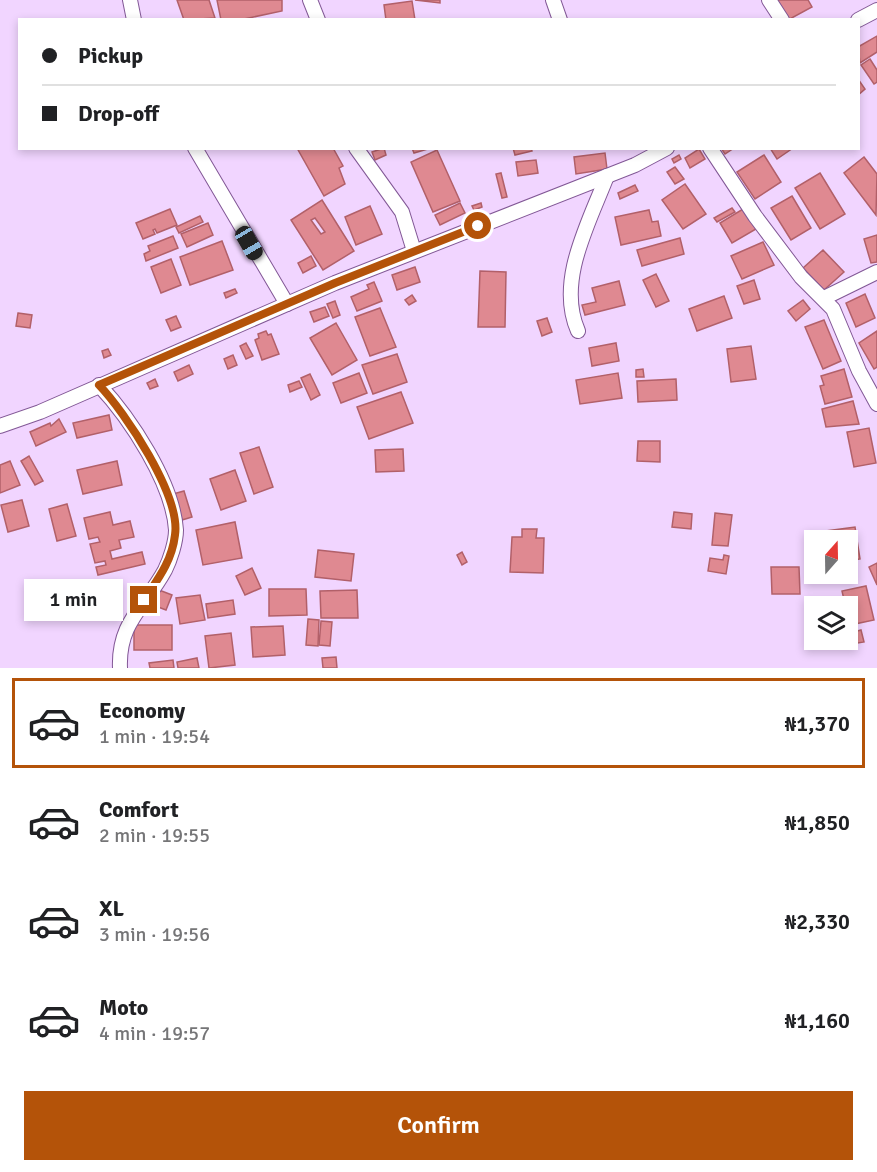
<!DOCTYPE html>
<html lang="en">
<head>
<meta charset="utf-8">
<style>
  body { margin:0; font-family:Signika,sans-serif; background:#f6f6f6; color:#202124; height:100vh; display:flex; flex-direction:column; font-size:22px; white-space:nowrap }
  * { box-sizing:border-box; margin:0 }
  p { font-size:20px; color:#757577 }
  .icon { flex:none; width:33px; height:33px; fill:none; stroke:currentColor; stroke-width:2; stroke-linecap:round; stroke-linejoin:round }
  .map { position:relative; height:668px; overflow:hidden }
  .side { display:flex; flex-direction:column; background:#fff; flex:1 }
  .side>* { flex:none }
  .top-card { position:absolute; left:18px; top:18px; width:842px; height:132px; border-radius:0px; box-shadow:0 3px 9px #0003; display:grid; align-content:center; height:132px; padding:0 24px; background:#fff }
  .needle { width:39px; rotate:20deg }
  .buttons { position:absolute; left:804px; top:530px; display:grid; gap:12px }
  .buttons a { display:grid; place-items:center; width:54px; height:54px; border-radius:0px; background:#fff; box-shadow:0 3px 9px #0003; font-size:30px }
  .end { position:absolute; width:27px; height:27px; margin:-14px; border:8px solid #b45309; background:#fff; box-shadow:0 0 0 3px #fff }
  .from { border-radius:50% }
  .bubble { position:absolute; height:42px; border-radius:0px; background:#fff; box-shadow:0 3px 9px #0003; font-size:20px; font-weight:600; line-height:42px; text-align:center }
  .car { position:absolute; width:18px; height:36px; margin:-18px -9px; border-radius:8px; box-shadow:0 0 4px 2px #0007; background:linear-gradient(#222 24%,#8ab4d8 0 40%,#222 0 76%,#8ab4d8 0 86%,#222 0) }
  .top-card b { display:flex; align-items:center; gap:21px; height:57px; font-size:22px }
  .top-card b+b { border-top:2px solid #e0e0e0 }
  .top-card i { width:15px; height:15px; background:#202124 }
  ul { padding:10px 0 0; list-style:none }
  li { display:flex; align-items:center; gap:18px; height:90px; margin:0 12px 9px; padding:0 12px; border:3px solid transparent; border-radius:0px }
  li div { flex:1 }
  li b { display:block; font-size:22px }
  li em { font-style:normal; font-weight:600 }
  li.current { border-color:#b45309 }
  li>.icon { width:54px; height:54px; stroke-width:1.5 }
  .cta { display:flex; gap:12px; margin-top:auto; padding:12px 24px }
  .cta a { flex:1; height:69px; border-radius:0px; background:#b45309; color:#fff; font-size:24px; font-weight:600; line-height:69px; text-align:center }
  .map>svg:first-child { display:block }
  .building { fill:#df8991; stroke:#b26069; stroke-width:1.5; fill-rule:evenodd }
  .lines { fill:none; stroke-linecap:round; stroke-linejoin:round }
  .street-casing { stroke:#825896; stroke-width:16 }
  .street { stroke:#fff; stroke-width:14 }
  .route { stroke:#b45309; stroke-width:8 }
</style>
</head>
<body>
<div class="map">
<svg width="877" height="668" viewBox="0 0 877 668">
  <rect width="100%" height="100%" fill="#f1d5ff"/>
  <g class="building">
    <polygon points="177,0 209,0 215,18 184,20"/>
    <polygon points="217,0 282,0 282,11 239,20 221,20"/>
    <polygon points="415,0 440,0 440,3"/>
    <polygon points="777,0 808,0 812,7 788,20"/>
    <polygon points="412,1 415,20 386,20 384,5"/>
    <polygon points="877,36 877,52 860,63 858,47"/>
    <polygon points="870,59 877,70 877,82 874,84 861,65"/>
    <polygon points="858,79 865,89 858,95"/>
    <polygon points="297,148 333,148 343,166 339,168 345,184 324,196"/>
    <polygon points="384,148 386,155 375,160 372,152"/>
    <polygon points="412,148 428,148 428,149 414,153"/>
    <polygon points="513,148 531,148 532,151 515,155"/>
    <polygon points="721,148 734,148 725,154"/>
    <polygon points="770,148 793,148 777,159"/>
    <polygon points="699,149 705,159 690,168 685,158"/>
    <polygon points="437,150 460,201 433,212 411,162"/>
    <polygon points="605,153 607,169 576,174 574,157"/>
    <polygon points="679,155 681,159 674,163 672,159"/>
    <polygon points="764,155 781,182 755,199 737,172"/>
    <polygon points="864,157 877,174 876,215 844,173"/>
    <polygon points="536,160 538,173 518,176 516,162"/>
    <polygon points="675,167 684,179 675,184 667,172"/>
    <polygon points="501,173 507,197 502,198 496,174"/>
    <polygon points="820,173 845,214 820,229 795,188"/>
    <polygon points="685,184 706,214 683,229 662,200"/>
    <polygon points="635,185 638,191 620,199 618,193"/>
    <polygon points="792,196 811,228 791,240 771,208"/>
    <path d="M 322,200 L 354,251 L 323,270 L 291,220 ZM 315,218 L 325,232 L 321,234 L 311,220 Z"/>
    <polygon points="460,203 465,213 440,225 435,215"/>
    <polygon points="481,203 482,207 474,210 472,206"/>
    <polygon points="370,206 382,234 356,245 345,217"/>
    <polygon points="732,208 735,212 717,222 714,218"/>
    <polygon points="170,209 177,225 157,233 155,229 153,230 155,234 143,239 136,223"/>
    <polygon points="743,209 756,229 732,243 720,223"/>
    <polygon points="649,210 652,222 658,221 661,236 621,245 615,217"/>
    <polygon points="200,216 203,222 179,233 176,227"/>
    <polygon points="208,223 213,235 187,247 181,234"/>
    <polygon points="877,235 877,262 871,263 864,239"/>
    <polygon points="173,236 178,248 146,261 144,254 150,251 148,246"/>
    <polygon points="680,238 684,254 642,266 637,250"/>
    <polygon points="222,241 233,270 190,285 180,257"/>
    <polygon points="763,242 774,265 742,279 731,256"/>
    <polygon points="823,250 844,272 824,290 803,268"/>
    <polygon points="311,256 316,266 303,273 298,263"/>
    <polygon points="171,259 181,285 161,293 151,267"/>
    <polygon points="415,267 420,282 397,290 392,275"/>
    <polygon points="480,271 506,272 505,327 478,327"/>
    <polygon points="656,274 669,301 656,307 643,280"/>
    <polygon points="754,280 760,299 744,304 737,286"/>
    <polygon points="619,281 625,305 585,315 582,305 596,302 592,288"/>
    <polygon points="374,282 382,301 357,311 351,297 369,289 367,285"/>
    <polygon points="235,289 237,293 226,298 224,293"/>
    <polygon points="865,294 875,318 856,327 846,303"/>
    <polygon points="412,295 416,301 409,305 405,300"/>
    <polygon points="724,296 732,318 697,331 689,309"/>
    <polygon points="803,300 810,309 796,321 788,311"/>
    <polygon points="335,301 340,315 333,318 327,304"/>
    <polygon points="325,307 329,316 314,322 310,312"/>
    <polygon points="380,308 396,347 370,356 355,317"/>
    <polygon points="18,313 32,315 30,328 16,326"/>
    <polygon points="176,316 181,327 171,331 166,320"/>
    <polygon points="547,318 552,332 542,336 537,321"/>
    <polygon points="824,320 841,361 823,369 805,327"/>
    <polygon points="336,323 357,360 332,375 310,338"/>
    <polygon points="266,331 268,335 271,334 279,354 262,360 255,340 259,338 258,334"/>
    <polygon points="877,331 877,367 874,369 859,343"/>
    <polygon points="246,343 253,356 246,359 240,346"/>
    <polygon points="616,343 619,361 592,366 589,348"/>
    <polygon points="751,346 756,379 731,382 727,349"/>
    <polygon points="108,349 111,355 104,358 102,351"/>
    <polygon points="397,354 407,382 373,394 362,365"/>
    <polygon points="233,355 237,365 228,369 224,359"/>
    <polygon points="189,365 193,374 178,381 174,372"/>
    <polygon points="643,369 644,377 636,377 636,370"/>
    <polygon points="844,369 852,397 825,404 820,386 824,385 821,376"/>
    <polygon points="359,373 367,393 341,403 333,383"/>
    <polygon points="618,373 622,398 580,404 576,380"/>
    <polygon points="310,374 320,395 311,400 301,378"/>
    <polygon points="155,379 158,386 150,389 147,383"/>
    <polygon points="676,379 677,400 638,402 637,381"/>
    <polygon points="299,381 302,387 290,392 288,385"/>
    <polygon points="401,392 413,423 369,439 357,407"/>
    <polygon points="853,401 859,424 826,427 822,409"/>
    <polygon points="109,415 112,430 77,438 73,423"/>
    <polygon points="59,419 66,432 36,446 30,432 50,423 51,426"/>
    <polygon points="869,428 876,463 854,467 847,432"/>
    <polygon points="638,441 660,441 660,462 637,461"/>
    <polygon points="259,447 273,487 254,494 240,453"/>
    <polygon points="403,449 404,471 376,472 375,450"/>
    <polygon points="29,456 43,481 35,485 21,461"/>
    <polygon points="10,461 20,485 0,493 0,465"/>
    <polygon points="117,461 122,485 83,494 77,470"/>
    <polygon points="235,470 246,501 221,510 210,479"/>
    <polygon points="184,491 192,517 182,520 173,494"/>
    <polygon points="22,500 29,526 8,532 1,505"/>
    <polygon points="67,504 76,536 57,541 49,509"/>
    <polygon points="110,512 113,525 130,521 134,537 119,540 121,548 110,551 112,559 142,552 145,564 98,575 96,567 106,565 105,561 95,563 90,544 100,542 98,537 89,539 84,518"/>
    <polygon points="674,512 692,514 691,529 672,527"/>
    <polygon points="715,513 732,515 728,546 712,545"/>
    <polygon points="235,522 242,558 203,565 196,530"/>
    <polygon points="855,527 860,559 848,561 848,540 827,540 826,531"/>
    <polygon points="522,529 537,529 536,538 544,538 543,573 510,572 512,537 522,537"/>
    <polygon points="318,550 354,554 351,581 315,577"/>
    <polygon points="462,552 467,562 462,565 457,555"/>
    <polygon points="724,555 729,556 726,574 708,571 710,558 723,560"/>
    <polygon points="877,563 877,585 869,567"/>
    <polygon points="771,567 799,567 800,594 772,594"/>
    <polygon points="252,568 261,588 245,595 236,576"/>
    <polygon points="866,586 874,620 850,625 842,591"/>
    <polygon points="269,589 306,589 307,615 269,616"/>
    <polygon points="159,590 172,595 166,610 153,605"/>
    <polygon points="357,590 358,618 321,618 320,591"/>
    <polygon points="200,595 205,620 180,624 176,598"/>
    <polygon points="233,600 235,614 208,618 206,604"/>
    <polygon points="824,600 842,603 842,606 824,606"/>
    <rect x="808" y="604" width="5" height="13"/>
    <polygon points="308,619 319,620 318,646 306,645"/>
    <polygon points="321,621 332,622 330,646 319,645"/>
    <rect x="134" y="625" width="38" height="25"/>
    <polygon points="283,626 285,655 253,657 251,627"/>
    <polygon points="861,630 864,642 852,644 850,633"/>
    <polygon points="231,633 235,665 209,668 205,636"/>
    <polygon points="822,639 840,639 840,649 822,648"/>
    <polygon points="336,657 337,668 323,668 322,658"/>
    <polygon points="197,658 199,668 178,668 177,662"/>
    <polygon points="173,660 174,668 150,668 149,663"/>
  </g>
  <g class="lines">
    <g class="street-casing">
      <g id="street">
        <polyline points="130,0 134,20"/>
        <polyline points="310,0 318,20"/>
        <polyline points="553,0 560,20"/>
        <polyline points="769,0 782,20"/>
        <polyline points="858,20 877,10"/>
        <polyline points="195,148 287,304"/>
        <polyline points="356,148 402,212 414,251"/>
        <polyline points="710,148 755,216 801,277 833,309 859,371 877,404"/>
        <polyline points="824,298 877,272"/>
        <path d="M 578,331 C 556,281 589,223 607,176"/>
        <path d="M 99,385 C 130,418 173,483 176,530 C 176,542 170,560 165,570 C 145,607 118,622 120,668"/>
        <polyline points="0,426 40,412 335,283 635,165 667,148"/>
      </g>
    </g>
    <use href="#street" class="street"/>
  </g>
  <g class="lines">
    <path class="route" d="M 144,600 C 158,579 172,561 175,535 C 181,496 125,412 99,385 L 335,283 L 478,226"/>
  </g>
</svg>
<div class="buttons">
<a><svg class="needle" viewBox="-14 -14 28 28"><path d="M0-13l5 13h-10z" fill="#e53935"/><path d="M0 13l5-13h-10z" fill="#757577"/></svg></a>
<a><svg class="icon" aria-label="layers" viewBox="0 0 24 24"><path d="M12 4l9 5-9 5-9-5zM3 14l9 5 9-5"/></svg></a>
</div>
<i class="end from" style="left:478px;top:226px"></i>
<i class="end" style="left:144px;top:600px"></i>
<div class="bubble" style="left:24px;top:579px;width:99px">1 min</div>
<i class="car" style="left:249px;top:243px;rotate:150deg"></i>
<div class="top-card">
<b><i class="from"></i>Pickup</b>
<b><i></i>Drop-off</b>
</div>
</div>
<section class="side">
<ul>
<li class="current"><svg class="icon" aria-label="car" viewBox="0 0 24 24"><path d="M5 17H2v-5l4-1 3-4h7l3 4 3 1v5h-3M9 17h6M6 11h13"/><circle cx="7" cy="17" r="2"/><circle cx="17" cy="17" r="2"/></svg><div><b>Economy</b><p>1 min · 19:54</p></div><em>₦1,370</em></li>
<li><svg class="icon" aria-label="car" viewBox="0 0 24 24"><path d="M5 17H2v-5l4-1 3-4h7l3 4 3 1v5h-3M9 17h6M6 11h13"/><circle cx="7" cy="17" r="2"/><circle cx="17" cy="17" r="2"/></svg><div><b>Comfort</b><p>2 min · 19:55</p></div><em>₦1,850</em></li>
<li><svg class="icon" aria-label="car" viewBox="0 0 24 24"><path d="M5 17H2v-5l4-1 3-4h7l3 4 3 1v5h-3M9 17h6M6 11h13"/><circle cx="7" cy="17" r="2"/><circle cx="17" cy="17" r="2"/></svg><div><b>XL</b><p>3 min · 19:56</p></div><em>₦2,330</em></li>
<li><svg class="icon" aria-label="car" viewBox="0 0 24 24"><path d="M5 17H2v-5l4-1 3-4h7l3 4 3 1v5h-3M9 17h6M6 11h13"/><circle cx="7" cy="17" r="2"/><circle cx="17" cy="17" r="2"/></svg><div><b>Moto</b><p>4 min · 19:57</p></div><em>₦1,160</em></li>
</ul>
<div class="cta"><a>Confirm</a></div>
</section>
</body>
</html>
